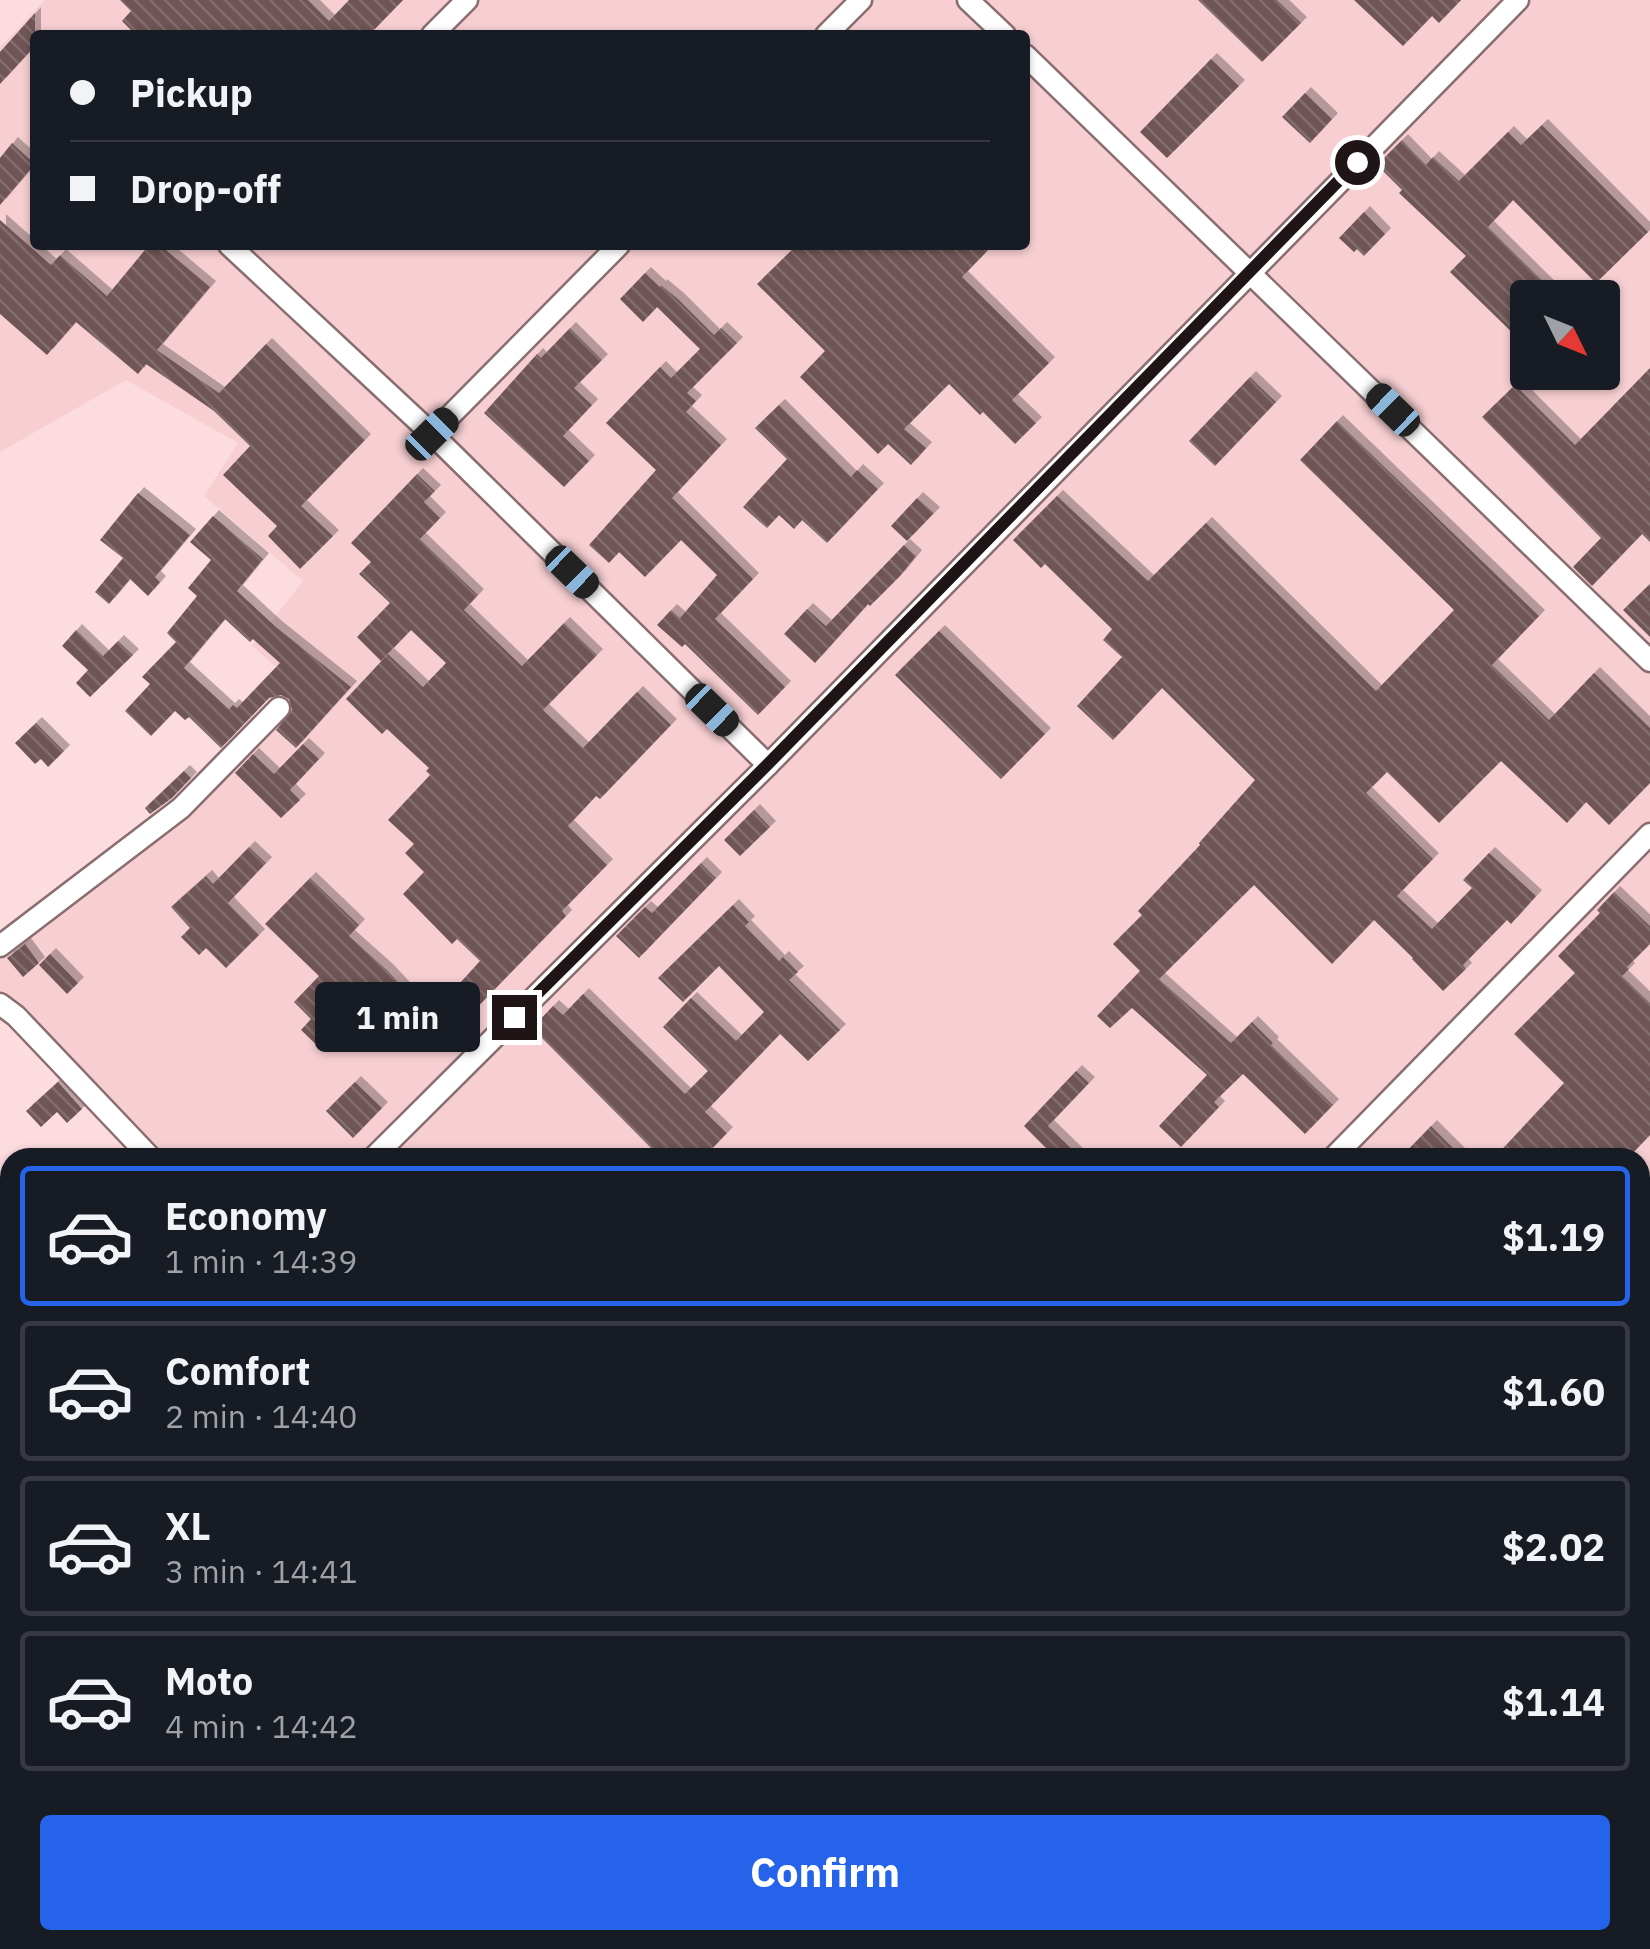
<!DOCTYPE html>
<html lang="en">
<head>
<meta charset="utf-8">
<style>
  body { margin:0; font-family:"IBM Plex Sans",sans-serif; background:#242831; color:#f1f3f6; height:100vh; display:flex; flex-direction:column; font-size:38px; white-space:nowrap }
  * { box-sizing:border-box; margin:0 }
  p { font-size:32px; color:#9ea1a6 }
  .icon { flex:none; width:55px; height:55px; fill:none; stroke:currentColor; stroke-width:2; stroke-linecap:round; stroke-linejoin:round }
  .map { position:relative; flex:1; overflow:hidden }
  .drawer { position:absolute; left:0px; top:1148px; width:1650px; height:802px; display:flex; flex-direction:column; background:#171b24; border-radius:30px 30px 0 0; box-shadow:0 2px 8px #0004 }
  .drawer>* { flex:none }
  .banner { position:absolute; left:30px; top:30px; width:1000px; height:220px; border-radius:10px; box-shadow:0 2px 8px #0004; display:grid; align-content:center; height:220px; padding:0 40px; background:#171b24 }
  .needle { width:65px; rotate:133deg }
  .fabs { position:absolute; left:1510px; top:280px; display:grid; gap:20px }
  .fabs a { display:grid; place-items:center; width:110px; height:110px; border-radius:10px; background:#171b24; box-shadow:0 2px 8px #0004; font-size:50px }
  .end { position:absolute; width:45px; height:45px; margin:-22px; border:12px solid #201516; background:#fff; box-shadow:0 0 0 5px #fff }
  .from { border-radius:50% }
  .bubble { position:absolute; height:70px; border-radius:10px; background:#171b24; box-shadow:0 2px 8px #0004; font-size:32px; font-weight:700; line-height:70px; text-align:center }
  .car { position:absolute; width:30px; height:60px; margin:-30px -15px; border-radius:12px; box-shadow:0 0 8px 2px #0007; background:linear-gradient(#222 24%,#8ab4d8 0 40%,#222 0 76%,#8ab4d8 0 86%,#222 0) }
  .banner b { display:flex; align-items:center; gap:35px; height:95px; font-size:38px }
  .banner b+b { border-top:2px solid #363941 }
  .banner i { width:25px; height:25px; background:#f1f3f6 }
  ul { padding:18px 0 0; list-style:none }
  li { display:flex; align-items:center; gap:30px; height:140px; margin:0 20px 15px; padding:0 20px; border:5px solid #363941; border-radius:10px }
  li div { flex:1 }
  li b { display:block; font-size:38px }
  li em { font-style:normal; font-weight:700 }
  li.on { border-color:#2563eb }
  li>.icon { width:90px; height:90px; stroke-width:1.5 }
  .primary-button { display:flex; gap:20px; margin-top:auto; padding:20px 40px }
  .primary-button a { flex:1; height:115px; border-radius:10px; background:#2563eb; color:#fff; font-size:40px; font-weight:700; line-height:115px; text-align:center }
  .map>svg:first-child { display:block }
  .built { fill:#f7cfd2; fill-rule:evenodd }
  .building { fill:url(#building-back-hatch); fill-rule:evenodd; filter:url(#shadow) }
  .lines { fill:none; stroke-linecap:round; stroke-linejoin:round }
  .lane-casing { stroke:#896d6f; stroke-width:15 }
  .street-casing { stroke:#896d6f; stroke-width:25 }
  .lane { stroke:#fff; stroke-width:10 }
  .street { stroke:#fff; stroke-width:20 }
  .route { stroke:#201516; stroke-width:12 }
</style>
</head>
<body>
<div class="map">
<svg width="1650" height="1949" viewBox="0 0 1650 1949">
  <defs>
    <pattern id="building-back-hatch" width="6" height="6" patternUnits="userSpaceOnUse" patternTransform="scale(2.5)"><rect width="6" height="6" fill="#6f5456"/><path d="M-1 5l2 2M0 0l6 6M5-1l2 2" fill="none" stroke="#826d6f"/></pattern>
    <filter id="shadow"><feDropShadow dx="6" dy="-6" stdDeviation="0" flood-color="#0004"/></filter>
  </defs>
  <rect width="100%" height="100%" fill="#fcdcde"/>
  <path class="built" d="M 45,0 L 1650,0 L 1650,1949 L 0,1949 L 0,1691 L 10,1690 L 10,1940 L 1640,1940 L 1640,1158 L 122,1157 L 133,1145 L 0,999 L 0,938 L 150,838 L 295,684 L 252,646 L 303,581 L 204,496 L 238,443 L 126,380 L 0,452 L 0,47 ZM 35,35 L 1025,35 L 1025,245 L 35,245 ZM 1528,298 L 1602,298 L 1602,372 L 1528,372 Z"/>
  <g class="building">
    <polygon points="120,0 308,0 329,21 349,0 403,0 369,35 136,35 122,21 131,11"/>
    <polygon points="1198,0 1277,0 1301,23 1262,62"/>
    <polygon points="1354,0 1461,0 1439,23 1432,16 1403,46"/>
    <polygon points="35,13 35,46 0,84 0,52"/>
    <polygon points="1211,59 1239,86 1167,158 1140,132"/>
    <polygon points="1305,93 1332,119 1310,143 1282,117"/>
    <polygon points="1542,125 1648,232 1596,283 1513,200 1488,227 1560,298 1528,298 1528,348 1450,272 1466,256 1399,193 1402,190 1377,165 1402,140 1426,165 1433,157 1459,181 1508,132 1521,145"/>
    <polygon points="12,143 35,164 0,205 0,158"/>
    <polygon points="1364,212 1385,234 1364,256 1357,249 1354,252 1339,238"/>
    <polygon points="0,220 51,265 60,255 107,296 149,245 160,245 210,287 157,350 219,393 266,344 365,440 301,506 333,536 300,569 268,536 277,526 223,475 250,446 214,411 146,364 138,374 76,322 47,355 0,314"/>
    <polygon points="797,245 993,245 962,277 1049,363 1012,400 1036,423 1015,444 983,412 980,415 949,384 904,429 926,448 911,465 888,444 878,454 800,377 825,351 757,284"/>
    <polygon points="645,273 660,287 661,285 678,299 714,335 721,328 737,343 687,393 696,401 686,412 721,445 672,498 753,579 715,619 785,687 758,715 685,644 682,647 657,625 671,610 680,618 717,575 681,540 645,577 619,552 609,563 589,545 656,470 606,423 660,367 671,378 700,349 657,307 643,322 620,299"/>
    <polygon points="570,328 602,360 574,388 592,405 563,436 589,461 564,487 484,413 537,354 541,358"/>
    <polygon points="1650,368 1650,542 1642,534 1592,586 1573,567 1601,538 1482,417 1515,385 1575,445"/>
    <polygon points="1250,377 1276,402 1215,466 1189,441"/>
    <polygon points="779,405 851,477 857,470 878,489 827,543 802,520 794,529 779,515 767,528 743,507 787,459 755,428"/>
    <polygon points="1337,421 1539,616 1492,665 1549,720 1594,673 1650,728 1650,783 1609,825 1586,802 1567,823 1501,761 1439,823 1387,772 1366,793 1433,859 1397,896 1432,929 1472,888 1463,880 1489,853 1536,896 1511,924 1507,920 1463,965 1466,969 1443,991 1412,959 1413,958 1374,920 1332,964 1254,885 1159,979 1231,1043 1252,1022 1273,1043 1271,1045 1333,1105 1305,1134 1243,1074 1214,1102 1219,1107 1181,1147 1159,1126 1207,1075 1132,1008 1110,1028 1097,1016 1140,971 1113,944 1142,915 1138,911 1200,845 1199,843 1255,780 1162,688 1113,740 1077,706 1122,657 1103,640 1112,629 1045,564 1041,568 1013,540 1057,496 1148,581 1206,523 1376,691 1454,610 1300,460"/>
    <polygon points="417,474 435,491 424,502 440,518 420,539 478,595 464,610 522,666 564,623 597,655 543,710 583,748 637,692 671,725 600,799 596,796 568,826 607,865 562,911 566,916 460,1025 440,1005 480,961 457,939 452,944 403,894 424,872 405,853 414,844 388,820 430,775 426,771 429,768 387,729 382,734 346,699 388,654 423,687 446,663 411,630 381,661 357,637 390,603 359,574 371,562 351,543"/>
    <polygon points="138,493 190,535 155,577 160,582 148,596 130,579 109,604 95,592 123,558 100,540"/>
    <polygon points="917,498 934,513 907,541 891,526"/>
    <path d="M 213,516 L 263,559 L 237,591 L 276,627 L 351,687 L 296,748 L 276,730 L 292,710 L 289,699 L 281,695 L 269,698 L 221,748 L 189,717 L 185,720 L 175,711 L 151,736 L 125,711 L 150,684 L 142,677 L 176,642 L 167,633 L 197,596 L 188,588 L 211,560 L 190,542 ZM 225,619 L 250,642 L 253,639 L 280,663 L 237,708 L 233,705 L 229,709 L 184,668 Z"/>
    <polygon points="904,545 916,556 900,576 870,606 868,604 815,663 784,634 807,609 826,626"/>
    <polygon points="1650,584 1650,637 1623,610"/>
    <polygon points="76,630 103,656 118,641 133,655 90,697 76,683 88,670 62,646"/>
    <polygon points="939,631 1045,734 1001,779 895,675"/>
    <polygon points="36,723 64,751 48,767 41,759 35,764 15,743"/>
    <polygon points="303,744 319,759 290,790 300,800 281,818 235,773 253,754 274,774"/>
    <polygon points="184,771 191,778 172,798 150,814 145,808"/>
    <polygon points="754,810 770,827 740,856 724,840"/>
    <polygon points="249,847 266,863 228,903 259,935 226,968 206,948 199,955 181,937 190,928 171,907 206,876 213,884"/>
    <polygon points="701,863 716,878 639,958 616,936 645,907 652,913"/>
    <polygon points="310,878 359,925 349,936 387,970 431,1017 407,1041 371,1004 324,1052 301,1030 311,1019 294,1002 319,976 265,924"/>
    <polygon points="1614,892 1650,926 1650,944 1627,967 1629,969 1622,976 1650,1003 1650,1135 1628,1158 1494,1158 1564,1083 1514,1034 1575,973 1558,956 1600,913 1597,910"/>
    <polygon points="733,905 749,922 745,926 779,961 783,957 798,972 789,980 840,1030 808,1061 780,1034 705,1112 727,1133 703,1158 661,1158 536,1032 538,1030 534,1026 553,1006 563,1015 583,994 685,1094 708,1071 663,1027 691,998 736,1041 764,1012 719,966 683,1002 658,978"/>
    <polygon points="25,944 39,963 23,977 7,958"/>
    <polygon points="50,954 78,983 67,994 39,965"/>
    <polygon points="1076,1071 1089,1083 1048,1126 1081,1158 1056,1158 1024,1126"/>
    <polygon points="58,1082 82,1109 67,1123 57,1112 41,1127 26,1111"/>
    <polygon points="355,1082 382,1108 353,1138 326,1111"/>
    <polygon points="1431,1126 1463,1158 1400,1158"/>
  </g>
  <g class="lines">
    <g class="lane-casing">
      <polyline id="lane" points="1640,1212 1650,1202"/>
    </g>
    <g class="street-casing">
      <g id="street">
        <polyline points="968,0 1005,35"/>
        <polyline points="432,35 467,0"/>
        <polyline points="826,35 861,0"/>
        <polyline points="1025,55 1650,661"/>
        <polyline points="229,245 432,434 768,765"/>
        <polyline points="432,434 619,245"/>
        <polyline points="0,946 181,808 279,708"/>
        <polyline points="0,1004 16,1016 151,1158"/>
        <polyline points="373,1158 768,765 1518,0"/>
        <polyline points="1333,1158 1650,834"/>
        <polyline points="387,1949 396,1940"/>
      </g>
    </g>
    <use href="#lane" class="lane"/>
    <use href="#street" class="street"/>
  </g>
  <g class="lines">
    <polyline class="route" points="514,1017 768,764 1357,162"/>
  </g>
</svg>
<div class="fabs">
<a><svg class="needle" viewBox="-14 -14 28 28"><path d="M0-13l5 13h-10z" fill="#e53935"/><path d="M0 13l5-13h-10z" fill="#9ea1a6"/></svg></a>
</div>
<i class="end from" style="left:1357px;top:162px"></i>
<i class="end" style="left:514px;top:1017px"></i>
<div class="bubble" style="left:315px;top:982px;width:165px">1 min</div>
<i class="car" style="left:1393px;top:410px;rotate:314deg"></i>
<i class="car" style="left:432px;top:434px;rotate:45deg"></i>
<i class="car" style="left:572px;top:572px;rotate:134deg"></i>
<i class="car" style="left:712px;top:710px;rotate:134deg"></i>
<div class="banner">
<b><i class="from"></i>Pickup</b>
<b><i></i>Drop-off</b>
</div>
<section class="drawer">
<ul>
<li class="on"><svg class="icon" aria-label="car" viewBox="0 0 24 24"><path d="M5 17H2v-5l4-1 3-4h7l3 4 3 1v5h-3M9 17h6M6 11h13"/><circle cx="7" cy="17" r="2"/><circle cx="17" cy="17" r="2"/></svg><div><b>Economy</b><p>1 min · 14:39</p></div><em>$1.19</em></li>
<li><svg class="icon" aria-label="car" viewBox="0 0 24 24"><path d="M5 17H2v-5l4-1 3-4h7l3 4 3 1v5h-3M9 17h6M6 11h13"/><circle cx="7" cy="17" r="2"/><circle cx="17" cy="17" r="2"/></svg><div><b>Comfort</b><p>2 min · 14:40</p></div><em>$1.60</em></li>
<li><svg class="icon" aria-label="car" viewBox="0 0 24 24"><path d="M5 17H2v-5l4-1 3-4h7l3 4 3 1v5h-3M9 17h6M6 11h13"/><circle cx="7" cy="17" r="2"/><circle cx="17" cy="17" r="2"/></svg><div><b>XL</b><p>3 min · 14:41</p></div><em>$2.02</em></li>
<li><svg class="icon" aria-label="car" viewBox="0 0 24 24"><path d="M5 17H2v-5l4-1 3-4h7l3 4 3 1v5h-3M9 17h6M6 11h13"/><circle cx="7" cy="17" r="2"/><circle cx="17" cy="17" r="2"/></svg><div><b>Moto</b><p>4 min · 14:42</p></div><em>$1.14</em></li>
</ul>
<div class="primary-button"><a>Confirm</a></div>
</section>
</div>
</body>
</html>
